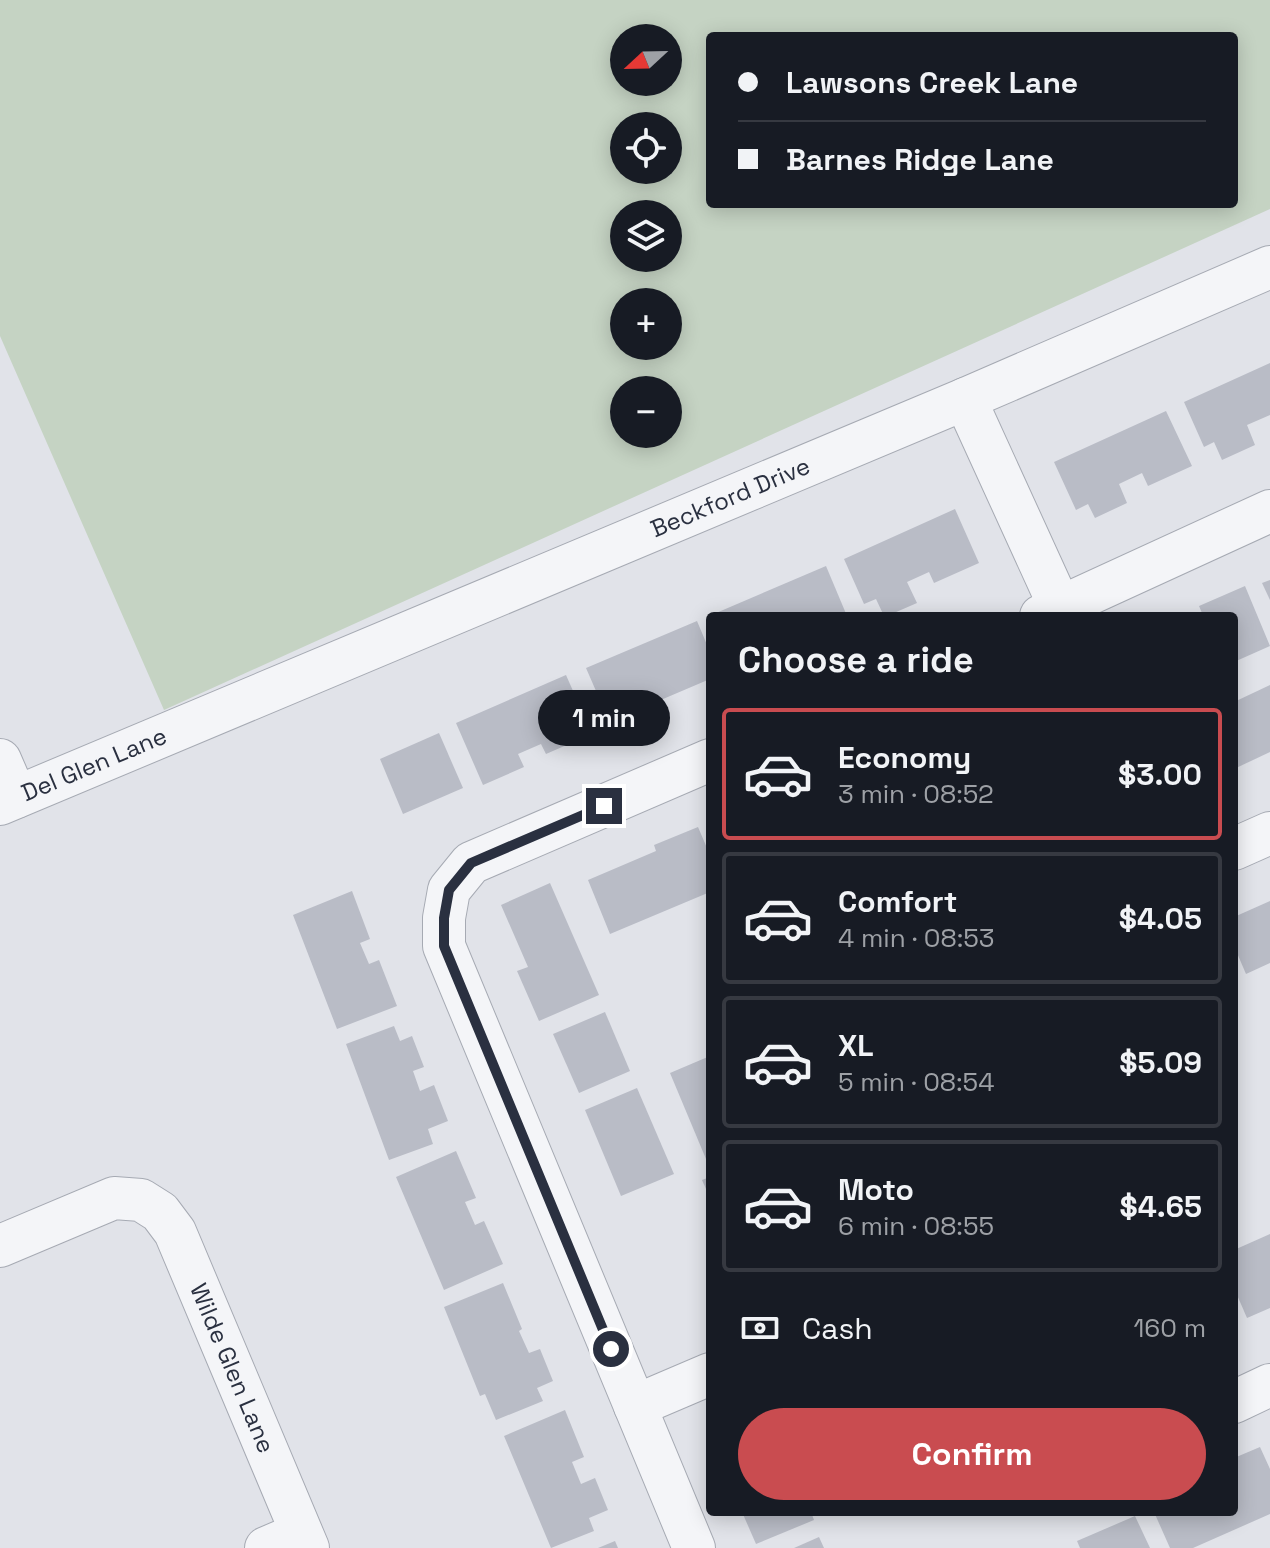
<!DOCTYPE html>
<html lang="en">
<head>
<meta charset="utf-8">
<style>
  body { margin:0; font-family:"Space Grotesk",sans-serif; background:#242831; color:#f1f3f6; height:100vh; display:flex; flex-direction:column; font-size:30px; white-space:nowrap }
  * { box-sizing:border-box; margin:0 }
  p { font-size:26px; color:#9ea1a6 }
  .icon { flex:none; width:44px; height:44px; fill:none; stroke:currentColor; stroke-width:2; stroke-linecap:round; stroke-linejoin:round }
  .map { position:relative; flex:1; overflow:hidden }
  .details { position:absolute; left:706px; top:612px; width:532px; height:904px; display:flex; flex-direction:column; background:#171b24; border-radius:8px; box-shadow:0 4px 20px #0003 }
  .details>* { flex:none }
  .guide { position:absolute; left:706px; top:32px; width:532px; height:176px; border-radius:8px; box-shadow:0 4px 20px #0003; display:grid; align-content:center; height:176px; padding:0 32px; background:#171b24 }
  .needle { width:52px; rotate:248deg }
  .tools { position:absolute; left:610px; top:24px; display:grid; gap:16px }
  .tools a { display:grid; place-items:center; width:72px; height:72px; border-radius:50%; background:#171b24; box-shadow:0 4px 20px #0003; font-size:40px }
  .end { position:absolute; width:36px; height:36px; margin:-18px; border:10px solid #2a3040; background:#fff; box-shadow:0 0 0 4px #fff }
  .from { border-radius:50% }
  .bubble { position:absolute; height:56px; border-radius:28px; background:#171b24; box-shadow:0 4px 20px #0003; font-size:26px; font-weight:700; line-height:56px; text-align:center }
  .guide b { display:flex; align-items:center; gap:28px; height:76px; font-size:30px }
  .guide b+b { border-top:2px solid #363941 }
  .guide i { width:20px; height:20px; background:#f1f3f6 }
  ul { padding:0; list-style:none }
  li { display:flex; align-items:center; gap:24px; height:132px; margin:0 16px 12px; padding:0 16px; border:4px solid #363941; border-radius:8px }
  li div { flex:1 }
  li b { display:block; font-size:30px }
  li em { font-style:normal; font-weight:700 }
  li.current { border-color:#c94c50 }
  li>.icon { width:72px; height:72px; stroke-width:1.5 }
  h2 { padding:0 32px; font-size:36px; line-height:96px }
  .pay { display:flex; align-items:center; gap:20px; height:88px; padding:0 32px; font-size:30px }
  .pay p { margin-inline-start:auto }
  .primary-button { display:flex; gap:16px; margin-top:auto; padding:16px 32px }
  .primary-button a { flex:1; height:92px; border-radius:48px; background:#c94c50; color:#fff; font-size:32px; font-weight:700; line-height:92px; text-align:center }
  .map>svg:first-child { display:block }
  .green { fill:#c5d3c3; fill-rule:evenodd }
  .building { fill:#b9bcc6 }
  .lines { fill:none; stroke-linecap:round; stroke-linejoin:round }
  .minor-casing { stroke:#a6aab3; stroke-width:44 }
  .minor { stroke:#f4f5f8; stroke-width:42 }
  .route { stroke:#2a3040; stroke-width:10 }
  .labels { text-anchor:middle; stroke-width:6; stroke-linejoin:round; paint-order:stroke }
  .street-label { font-size:24px; fill:#2a3040; stroke:#f1f3f7 }
</style>
</head>
<body>
<div class="map">
<svg width="1270" height="1548" viewBox="0 0 1270 1548">
  <rect width="100%" height="100%" fill="#e1e3e9"/>
  <path class="green" d="M 0,0 L 1270,0 L 1270,209 L 164,710 L 0,336 ZM 710,36 L 1234,36 L 1234,204 L 710,204 ZM 624,38 L 668,38 L 668,82 L 624,82 ZM 624,126 L 668,126 L 668,170 L 624,170 ZM 624,214 L 668,214 L 668,258 L 624,258 ZM 624,302 L 668,302 L 668,346 L 624,346 ZM 624,390 L 668,390 L 668,434 L 624,434 Z"/>
  <g class="building">
    <polygon points="1270,363 1270,415 1247,425 1255,445 1222,460 1214,442 1204,447 1184,402"/>
    <polygon points="1166,411 1192,466 1148,486 1142,473 1119,484 1127,503 1095,518 1088,504 1076,510 1054,462"/>
    <polygon points="955,509 979,563 934,583 929,572 907,582 917,603 887,616 884,616 876,599 864,604 844,559"/>
    <polygon points="826,566 847,616 709,616"/>
    <polygon points="1270,580 1270,600 1262,583"/>
    <polygon points="1245,586 1270,646 1234,662 1234,616 1194,616 1202,613 1199,606"/>
    <polygon points="697,621 710,652 710,679 649,705 653,713 613,730 586,668"/>
    <polygon points="566,675 592,734 546,754 541,744 518,754 524,767 483,785 456,723"/>
    <polygon points="1270,685 1270,752 1234,769 1234,702"/>
    <polygon points="439,733 463,788 403,814 380,759"/>
    <polygon points="698,827 710,855 710,892 610,934 588,880 656,851 654,845"/>
    <polygon points="550,883 599,995 539,1021 517,971 528,967 501,905"/>
    <polygon points="352,891 370,939 360,943 369,964 379,960 397,1006 337,1029 293,915"/>
    <polygon points="1270,901 1270,963 1246,974 1234,946 1234,917"/>
    <polygon points="605,1012 630,1071 579,1093 553,1034"/>
    <polygon points="394,1026 400,1041 412,1036 424,1067 413,1071 420,1091 434,1085 448,1121 428,1129 433,1144 389,1160 346,1044"/>
    <polygon points="710,1056 710,1157 706,1159 670,1073"/>
    <polygon points="637,1088 674,1174 621,1196 585,1110"/>
    <polygon points="456,1151 476,1198 465,1202 475,1225 484,1221 503,1264 444,1290 396,1177"/>
    <polygon points="710,1177 710,1198 702,1180"/>
    <polygon points="1270,1234 1270,1308 1247,1318 1234,1288 1234,1250"/>
    <polygon points="503,1283 522,1329 519,1331 529,1353 540,1349 553,1381 537,1388 543,1401 496,1420 485,1394 480,1396 444,1307"/>
    <polygon points="565,1410 584,1457 572,1462 581,1484 595,1478 608,1510 589,1518 594,1531 551,1548 504,1436"/>
    <polygon points="1260,1447 1270,1469 1270,1514 1193,1548 1170,1548 1154,1512 1234,1512 1234,1458"/>
    <polygon points="742,1512 811,1512 814,1520 756,1544"/>
    <polygon points="1135,1516 1150,1548 1080,1548 1077,1541"/>
    <polygon points="819,1537 824,1548 794,1548"/>
    <polygon points="615,1541 618,1548 598,1548"/>
  </g>
  <g class="lines">
    <g class="minor-casing">
      <g id="minor">
        <polyline points="965,399 1064,616"/>
        <polyline points="1041,616 1270,511"/>
        <polyline points="0,760 16,797"/>
        <path id="s1" d="M 0,804 L 965,399 L 1270,267"/>
        <polyline points="1234,849 1270,833"/>
        <path id="s2" d="M 0,1246 L 114,1198 L 141,1200 L 160,1212 L 175,1232 L 308,1548"/>
        <polyline points="1234,1402 1270,1385"/>
        <polyline points="635,1406 710,1374"/>
        <polyline points="266,1548 301,1533"/>
        <polyline points="694,1548 444,946 444,918 449,890 471,863 710,760"/>
      </g>
    </g>
    <use href="#minor" class="minor"/>
  </g>
  <g class="lines">
    <polyline class="route" points="604,806 471,863 449,890 444,918 444,946 611,1349"/>
  </g>
  <g class="labels">
    <g class="street-label">
      <text dy="8" stroke="none"><textPath href="#s1" startOffset="792">Beckford Drive</textPath></text>
      <text dy="8" stroke="none"><textPath href="#s1" startOffset="102">Del Glen Lane</textPath></text>
      <text dy="8" stroke="none"><textPath href="#s2" startOffset="346">Wilde Glen Lane</textPath></text>
    </g>
  </g>
</svg>
<div class="tools">
<a><svg class="needle" viewBox="-14 -14 28 28"><path d="M0-13l5 13h-10z" fill="#e53935"/><path d="M0 13l5-13h-10z" fill="#9ea1a6"/></svg></a>
<a><svg class="icon" aria-label="locate" viewBox="0 0 24 24"><circle cx="12" cy="12" r="6"/><path d="M12 2v4M12 18v4M2 12h4M18 12h4"/></svg></a>
<a><svg class="icon" aria-label="layers" viewBox="0 0 24 24"><path d="M12 4l9 5-9 5-9-5zM3 14l9 5 9-5"/></svg></a>
<a>+</a>
<a>−</a>
</div>
<i class="end from" style="left:611px;top:1349px"></i>
<i class="end" style="left:604px;top:806px"></i>
<div class="bubble" style="left:538px;top:690px;width:132px">1 min</div>
<div class="guide">
<b><i class="from"></i>Lawsons Creek Lane</b>
<b><i></i>Barnes Ridge Lane</b>
</div>
<section class="details">
<h2>Choose a ride</h2>
<ul>
<li class="current"><svg class="icon" aria-label="car" viewBox="0 0 24 24"><path d="M5 17H2v-5l4-1 3-4h7l3 4 3 1v5h-3M9 17h6M6 11h13"/><circle cx="7" cy="17" r="2"/><circle cx="17" cy="17" r="2"/></svg><div><b>Economy</b><p>3 min · 08:52</p></div><em>$3.00</em></li>
<li><svg class="icon" aria-label="car" viewBox="0 0 24 24"><path d="M5 17H2v-5l4-1 3-4h7l3 4 3 1v5h-3M9 17h6M6 11h13"/><circle cx="7" cy="17" r="2"/><circle cx="17" cy="17" r="2"/></svg><div><b>Comfort</b><p>4 min · 08:53</p></div><em>$4.05</em></li>
<li><svg class="icon" aria-label="car" viewBox="0 0 24 24"><path d="M5 17H2v-5l4-1 3-4h7l3 4 3 1v5h-3M9 17h6M6 11h13"/><circle cx="7" cy="17" r="2"/><circle cx="17" cy="17" r="2"/></svg><div><b>XL</b><p>5 min · 08:54</p></div><em>$5.09</em></li>
<li><svg class="icon" aria-label="car" viewBox="0 0 24 24"><path d="M5 17H2v-5l4-1 3-4h7l3 4 3 1v5h-3M9 17h6M6 11h13"/><circle cx="7" cy="17" r="2"/><circle cx="17" cy="17" r="2"/></svg><div><b>Moto</b><p>6 min · 08:55</p></div><em>$4.65</em></li>
</ul>
<div class="pay"><svg class="icon" aria-label="cash" viewBox="0 0 24 24"><path d="M3 7h18v10H3z"/><circle cx="12" cy="12" r="2"/></svg>Cash<p>160 m</p></div>
<div class="primary-button"><a>Confirm</a></div>
</section>
</div>
</body>
</html>
